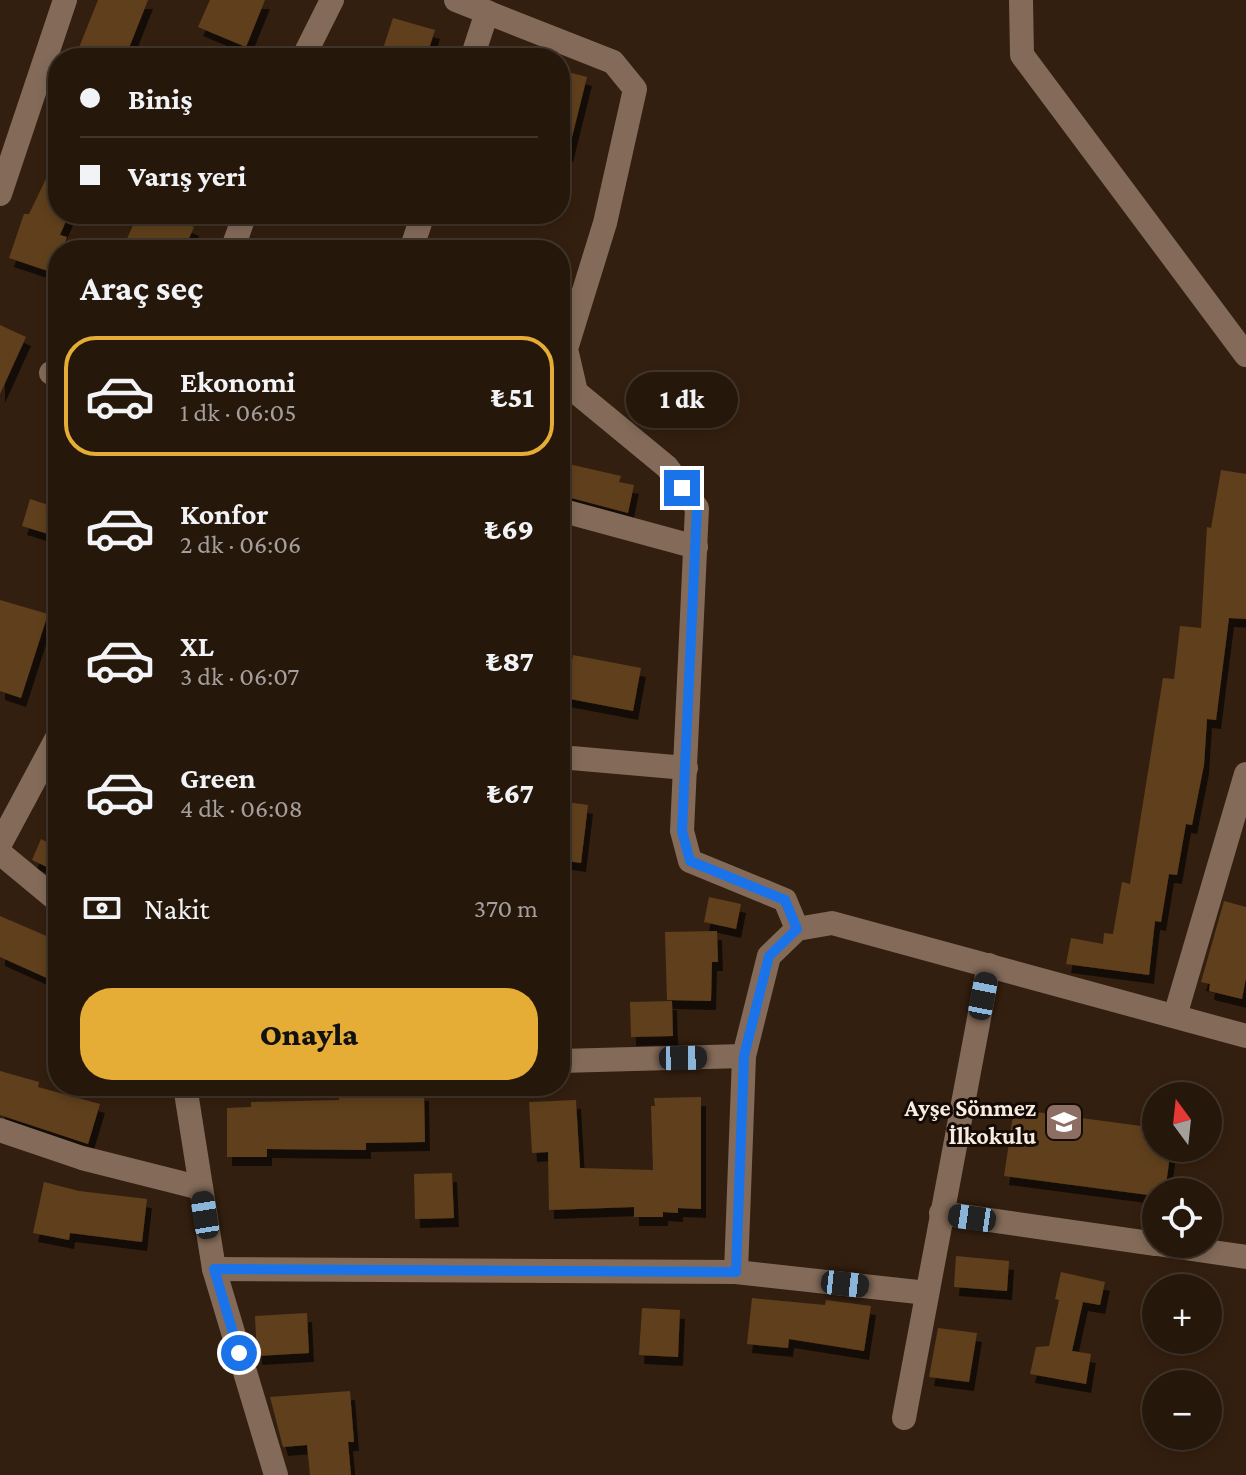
<!DOCTYPE html>
<html lang="tr">
<head>
<meta charset="utf-8">
<style>
  body { margin:0; font-family:"Crimson Pro",serif; background:#322419; color:#f1f3f6; height:100vh; display:flex; flex-direction:column; font-size:30px; white-space:nowrap }
  * { box-sizing:border-box; margin:0 }
  p { font-size:26px; color:#a49f9d }
  .icon { flex:none; width:44px; height:44px; fill:none; stroke:currentColor; stroke-width:2; stroke-linecap:round; stroke-linejoin:round }
  .map { position:relative; flex:1; overflow:hidden }
  .drawer { position:absolute; left:48px; top:240px; width:522px; height:856px; display:flex; flex-direction:column; background:#26170b; border-radius:32px; box-shadow:0 4px 12px #0003,0 0 0 2px #42362c }
  .drawer>* { flex:none }
  .guide { position:absolute; left:48px; top:48px; width:522px; height:176px; border-radius:32px; box-shadow:0 4px 12px #0003,0 0 0 2px #42362c; display:grid; align-content:center; height:176px; padding:0 32px; background:#26170b }
  .needle { width:52px; rotate:345deg }
  .fabs { position:absolute; left:1142px; top:1082px; display:grid; gap:16px }
  .fabs a { display:grid; place-items:center; width:80px; height:80px; border-radius:50%; background:#26170b; box-shadow:0 4px 12px #0003,0 0 0 2px #42362c; font-size:40px }
  .end { position:absolute; width:36px; height:36px; margin:-18px; border:10px solid #1a73e8; background:#fff; box-shadow:0 0 0 4px #fff }
  .from { border-radius:50% }
  .bubble { position:absolute; height:56px; border-radius:28px; background:#26170b; box-shadow:0 4px 12px #0003,0 0 0 2px #42362c; font-size:26px; font-weight:800; line-height:56px; text-align:center }
  .car { position:absolute; width:24px; height:48px; margin:-24px -12px; border-radius:10px; box-shadow:0 0 6px 2px #0007; background:linear-gradient(#222 24%,#8ab4d8 0 40%,#222 0 76%,#8ab4d8 0 86%,#222 0) }
  .guide b { display:flex; align-items:center; gap:28px; height:76px; font-size:30px }
  .guide b+b { border-top:2px solid #42362c }
  .guide i { width:20px; height:20px; background:#f1f3f6 }
  ul { padding:0; list-style:none }
  li { display:flex; align-items:center; gap:24px; height:120px; margin:0 16px 12px; padding:0 16px; border:4px solid transparent; border-radius:32px }
  li div { flex:1 }
  li b { display:block; font-size:30px }
  li em { font-style:normal; font-weight:800 }
  li.current { border-color:#e6ad36 }
  li>.icon { width:72px; height:72px; stroke-width:1.5 }
  h2 { padding:0 32px; font-size:36px; line-height:96px }
  .pay { display:flex; align-items:center; gap:20px; height:88px; padding:0 32px; font-size:30px }
  .pay p { margin-inline-start:auto }
  .button { display:flex; gap:16px; margin-top:auto; padding:16px 32px }
  .button a { flex:1; height:92px; border-radius:32px; background:#e6ad36; color:#111; font-size:32px; font-weight:800; line-height:92px; text-align:center }
  .map>svg:first-child { display:block }
  .building { fill:#603f1c; filter:url(#shadow) }
  .lines { fill:none; stroke-linecap:round; stroke-linejoin:round }
  .minor { stroke:#846b59; stroke-width:24 }
  .route { stroke:#1a73e8; stroke-width:10 }
  .labels { text-anchor:middle; stroke-width:6; stroke-linejoin:round; paint-order:stroke }
  .poi-label { font-size:24px; font-weight:bold; fill:#faebe1; stroke:#140b05; text-anchor:end }
</style>
</head>
<body>
<div class="map">
<svg width="1246" height="1475" viewBox="0 0 1246 1475">
  <defs>
    <filter id="shadow"><feDropShadow dx="5" dy="9" stdDeviation="0" flood-color="#0009"/></filter>
  </defs>
  <rect width="100%" height="100%" fill="#331f0f"/>
  <g class="building">
    <polygon points="98,0 148,0 125,58 98,58 78,50"/>
    <polygon points="210,0 265,0 246,47 198,27"/>
    <polygon points="393,18 435,30 426,58 380,58"/>
    <polygon points="560,70 587,77 568,153 560,152"/>
    <polygon points="58,154 58,214 69,214 60,235 67,237 62,250 58,250 54,273 9,258 24,214 29,214"/>
    <polygon points="138,214 164,214 194,227 184,250 122,250"/>
    <polygon points="0,325 26,337 0,394"/>
    <polygon points="560,462 621,476 619,482 634,485 628,513 560,495"/>
    <polygon points="1221,470 1246,474 1246,619 1229,618 1216,720 1207,719 1204,765 1192,825 1186,824 1177,875 1169,874 1161,922 1155,921 1149,975 1066,964 1071,938 1103,944 1104,933 1113,934 1122,882 1130,884 1163,678 1174,679 1180,626 1201,628 1207,527 1211,528"/>
    <polygon points="30,499 58,508 58,537 22,526"/>
    <polygon points="0,600 48,614 21,698 0,691"/>
    <polygon points="573,655 641,668 633,711 565,698"/>
    <polygon points="560,801 588,805 581,863 560,860"/>
    <polygon points="41,839 58,848 58,872 32,860"/>
    <polygon points="709,897 741,904 736,929 704,922"/>
    <polygon points="1224,901 1246,907 1246,978 1242,999 1209,991 1210,984 1201,982"/>
    <polygon points="0,916 58,941 58,983 0,957"/>
    <polygon points="717,931 718,962 712,962 711,1001 667,1000 665,932"/>
    <polygon points="672,1001 673,1036 631,1037 630,1002"/>
    <polygon points="0,1071 39,1082 38,1087 100,1104 88,1144 0,1115"/>
    <polygon points="339,1091 424,1092 425,1142 366,1143 366,1150 267,1149 267,1157 227,1157 227,1108 251,1107 251,1102 339,1100"/>
    <polygon points="701,1097 701,1209 678,1208 678,1213 663,1212 663,1217 634,1217 634,1207 549,1210 548,1152 532,1153 529,1102 576,1100 580,1168 653,1170 651,1106 655,1106 654,1098"/>
    <polygon points="1014,1109 1156,1128 1156,1148 1171,1148 1165,1192 1156,1192 1156,1196 1004,1176"/>
    <polygon points="452,1173 454,1218 415,1219 414,1174"/>
    <polygon points="44,1182 79,1191 147,1199 142,1242 70,1233 69,1240 33,1233"/>
    <polygon points="956,1256 1009,1261 1007,1291 954,1287"/>
    <polygon points="1061,1272 1105,1282 1100,1305 1083,1302 1072,1351 1091,1354 1086,1384 1030,1374 1036,1347 1049,1346 1059,1300 1055,1299"/>
    <polygon points="752,1298 825,1305 826,1300 871,1306 864,1351 789,1339 788,1348 747,1344"/>
    <polygon points="642,1308 680,1310 678,1357 639,1355"/>
    <polygon points="307,1313 309,1353 257,1356 255,1316"/>
    <polygon points="938,1328 977,1333 969,1382 929,1377"/>
    <polygon points="350,1391 354,1442 348,1442 351,1475 310,1475 307,1445 283,1447 270,1397"/>
  </g>
  <g class="lines">
    <g class="minor">
      <polyline points="456,0 613,62 635,89 605,223 566,349 576,392 667,467 697,508 682,831 690,861 785,900 797,929"/>
      <polyline points="1021,0 1022,55 1246,355"/>
      <polyline points="303,58 332,0"/>
      <polyline points="472,58 487,12"/>
      <polyline points="0,194 65,0"/>
      <polyline points="232,250 245,214"/>
      <polyline points="411,250 423,214"/>
      <polyline points="51,373 58,375"/>
      <polyline points="560,510 696,547"/>
      <polyline points="560,757 686,768"/>
      <polyline points="0,844 58,736"/>
      <polyline points="0,853 58,901"/>
      <polyline points="1175,1016 1246,774"/>
      <polyline points="560,1061 744,1056 769,956 797,929 832,923 1246,1036"/>
      <polyline points="185,1086 214,1269 276,1475"/>
      <polyline points="0,1130 82,1158 201,1188"/>
      <polyline points="941,1213 1156,1244"/>
      <polyline points="1157,1244 1246,1257"/>
      <polyline points="214,1269 736,1272 927,1293"/>
      <polyline points="736,1272 744,1056"/>
      <polyline points="904,1418 989,965"/>
    </g>
  </g>
  <g class="lines">
    <polyline class="route" points="239,1353 214,1269 736,1272 744,1056 769,956 797,929 785,900 690,861 682,831 697,508 682,488"/>
  </g>
  <defs>
    <g id="school-square" transform="scale(2)"><rect x="-9" y="-9" width="18" height="18" rx="4" fill="#8d6e63" stroke="#140b05"/><path d="M0-5L7-2L0 1L-7-2ZM-4 1L0 2.5L4 1V4Q0 6-4 4Z" fill="#fff"/></g>
  </defs>
  <g fill-rule="evenodd">
    <use href="#school-square" x="1064" y="1122"/>
  </g>
  <g class="labels">
    <g class="poi-label">
      <text x="1036" y="1116">Ayşe Sönmez<tspan x="1036" dy="28">İlkokulu</tspan></text>
    </g>
  </g>
</svg>
<div class="fabs">
<a><svg class="needle" viewBox="-14 -14 28 28"><path d="M0-13l5 13h-10z" fill="#e53935"/><path d="M0 13l5-13h-10z" fill="#a49f9d"/></svg></a>
<a><svg class="icon" aria-label="locate" viewBox="0 0 24 24"><circle cx="12" cy="12" r="6"/><path d="M12 2v4M12 18v4M2 12h4M18 12h4"/></svg></a>
<a>+</a>
<a>−</a>
</div>
<i class="end from" style="left:239px;top:1353px"></i>
<i class="end" style="left:682px;top:488px"></i>
<div class="bubble" style="left:626px;top:372px;width:112px">1 dk</div>
<i class="car" style="left:983px;top:996px;rotate:11deg"></i>
<i class="car" style="left:683px;top:1058px;rotate:89deg"></i>
<i class="car" style="left:205px;top:1215px;rotate:351deg"></i>
<i class="car" style="left:972px;top:1218px;rotate:278deg"></i>
<i class="car" style="left:845px;top:1284px;rotate:96deg"></i>
<div class="guide">
<b><i class="from"></i>Biniş</b>
<b><i></i>Varış yeri</b>
</div>
<section class="drawer">
<h2>Araç seç</h2>
<ul>
<li class="current"><svg class="icon" aria-label="car" viewBox="0 0 24 24"><path d="M5 17H2v-5l4-1 3-4h7l3 4 3 1v5h-3M9 17h6M6 11h13"/><circle cx="7" cy="17" r="2"/><circle cx="17" cy="17" r="2"/></svg><div><b>Ekonomi</b><p>1 dk · 06:05</p></div><em>₺51</em></li>
<li><svg class="icon" aria-label="car" viewBox="0 0 24 24"><path d="M5 17H2v-5l4-1 3-4h7l3 4 3 1v5h-3M9 17h6M6 11h13"/><circle cx="7" cy="17" r="2"/><circle cx="17" cy="17" r="2"/></svg><div><b>Konfor</b><p>2 dk · 06:06</p></div><em>₺69</em></li>
<li><svg class="icon" aria-label="car" viewBox="0 0 24 24"><path d="M5 17H2v-5l4-1 3-4h7l3 4 3 1v5h-3M9 17h6M6 11h13"/><circle cx="7" cy="17" r="2"/><circle cx="17" cy="17" r="2"/></svg><div><b>XL</b><p>3 dk · 06:07</p></div><em>₺87</em></li>
<li><svg class="icon" aria-label="car" viewBox="0 0 24 24"><path d="M5 17H2v-5l4-1 3-4h7l3 4 3 1v5h-3M9 17h6M6 11h13"/><circle cx="7" cy="17" r="2"/><circle cx="17" cy="17" r="2"/></svg><div><b>Green</b><p>4 dk · 06:08</p></div><em>₺67</em></li>
</ul>
<div class="pay"><svg class="icon" aria-label="cash" viewBox="0 0 24 24"><path d="M3 7h18v10H3z"/><circle cx="12" cy="12" r="2"/></svg>Nakit<p>370 m</p></div>
<div class="button"><a>Onayla</a></div>
</section>
</div>
</body>
</html>
